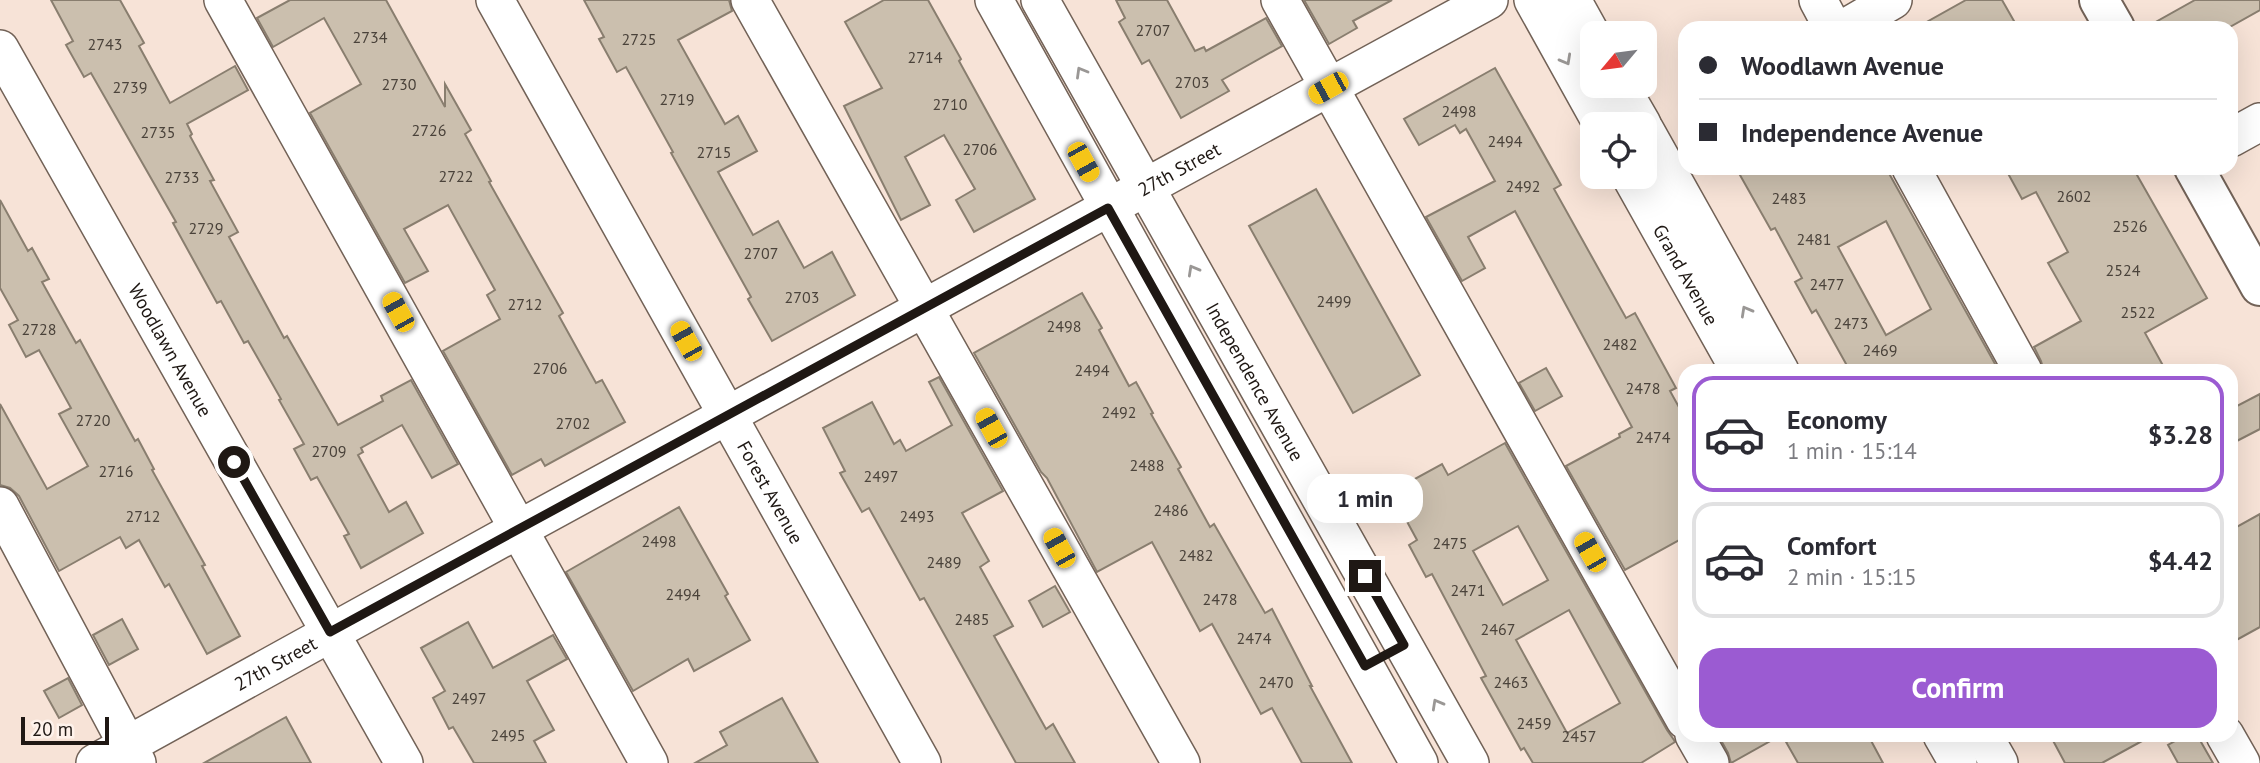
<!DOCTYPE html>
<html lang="en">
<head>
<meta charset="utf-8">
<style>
  body { margin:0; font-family:"PT Sans",sans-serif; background:#f2f2f3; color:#2b2b33; height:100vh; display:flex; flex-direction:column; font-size:26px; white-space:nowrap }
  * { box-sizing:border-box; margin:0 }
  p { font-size:23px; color:#7c7c81 }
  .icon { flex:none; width:38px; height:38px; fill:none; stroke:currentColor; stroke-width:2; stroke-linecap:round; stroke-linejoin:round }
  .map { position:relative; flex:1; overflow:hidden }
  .details { position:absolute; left:1678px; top:364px; width:560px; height:378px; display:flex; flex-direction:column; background:#fff; border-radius:21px; box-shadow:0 7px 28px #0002 }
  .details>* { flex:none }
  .hud { position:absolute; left:1678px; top:21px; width:560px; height:154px; border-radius:21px; box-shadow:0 7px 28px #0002; display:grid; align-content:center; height:154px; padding:0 21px; background:#fff }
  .needle { width:46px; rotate:241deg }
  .controls { position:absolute; left:1580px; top:21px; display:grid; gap:14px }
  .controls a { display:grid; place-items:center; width:77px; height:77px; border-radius:14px; background:#fff; box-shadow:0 7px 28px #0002; font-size:35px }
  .scale { position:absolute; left:21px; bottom:18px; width:88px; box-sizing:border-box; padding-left:7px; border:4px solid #1f1814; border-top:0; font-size:19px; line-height:24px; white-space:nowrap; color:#1f1814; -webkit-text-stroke:5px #fef2eb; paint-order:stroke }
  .end { position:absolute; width:32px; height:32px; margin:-16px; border:9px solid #1f1814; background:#fff; box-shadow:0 0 0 4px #fff }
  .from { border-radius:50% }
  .bubble { position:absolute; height:49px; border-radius:21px; background:#fff; box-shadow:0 7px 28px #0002; font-size:23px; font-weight:700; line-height:49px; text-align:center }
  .car { position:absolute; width:21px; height:42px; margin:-21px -10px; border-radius:9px; box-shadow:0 0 5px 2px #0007; background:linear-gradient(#f5c518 24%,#345 0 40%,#f5c518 0 76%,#345 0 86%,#f5c518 0) }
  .hud b { display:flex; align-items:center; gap:24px; height:66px; font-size:26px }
  .hud b+b { border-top:2px solid #e1e1e2 }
  .hud i { width:18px; height:18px; background:#2b2b33 }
  ul { padding:12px 0 0; list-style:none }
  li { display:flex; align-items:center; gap:21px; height:116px; margin:0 14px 10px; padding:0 7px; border:4px solid #e1e1e2; border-radius:21px }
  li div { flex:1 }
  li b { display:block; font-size:26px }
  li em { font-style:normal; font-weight:700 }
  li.current { border-color:#9b5bd2 }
  li>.icon { width:63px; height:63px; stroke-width:1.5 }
  .cta { display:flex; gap:14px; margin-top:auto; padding:14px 21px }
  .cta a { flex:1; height:80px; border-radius:21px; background:#9b5bd2; color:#fff; font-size:28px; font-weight:700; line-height:80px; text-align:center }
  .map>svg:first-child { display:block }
  .building { fill:#cbbfae; stroke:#897e6f; stroke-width:2; fill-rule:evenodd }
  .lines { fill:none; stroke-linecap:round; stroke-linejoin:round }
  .minor-casing { stroke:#726257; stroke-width:40 }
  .major-casing { stroke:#726257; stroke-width:42 }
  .minor { stroke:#fff; stroke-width:37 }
  .major { stroke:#fff; stroke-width:38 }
  .oneway { stroke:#9a9795 }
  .route { stroke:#1f1814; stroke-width:9 }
  .labels { text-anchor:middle; stroke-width:6; stroke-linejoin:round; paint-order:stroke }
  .number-label { font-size:16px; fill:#4a423a }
  .street-label { font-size:19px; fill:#1f1814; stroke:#fef2eb }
</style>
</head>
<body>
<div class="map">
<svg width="2260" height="763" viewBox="0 0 2260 763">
  <rect width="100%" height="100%" fill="#f7e3d7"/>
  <g class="building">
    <polygon points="51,0 120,0 144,43 139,46 170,103 235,66 248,90 187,124 192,134 190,136 214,180 210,181 238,232 229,237 284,338 287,336 338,425 383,401 381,396 411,380 458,464 432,478 402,425 361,448 363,452 358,455 389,512 406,502 423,533 361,568 344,536 349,534 317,477 311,480 294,449 304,444 279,400 281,399 248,341 244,343 221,301 217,303 173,223 176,222 91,73 84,77 66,45 73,41"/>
    <polygon points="290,0 386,0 445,107 445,84 471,130 465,134 491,181 489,182 563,313 559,316 596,383 602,380 625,422 545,466 541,459 512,475 443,351 500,319 487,295 495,290 448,205 404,229 428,271 405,283 310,113 361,84 324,18 273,47 257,18"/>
    <polygon points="584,0 729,0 732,11 678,40 725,124 738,116 757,151 718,172 753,235 778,221 804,268 832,252 855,295 772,341 748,299 751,297 671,153 673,152 626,67 617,72 599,39 604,37"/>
    <polygon points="884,0 928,0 961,59 959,61 1035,199 974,232 956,200 975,189 944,135 905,157 930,205 901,220 844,106 882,88 845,22"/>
    <polygon points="1116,0 1167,0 1195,51 1204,47 1206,51 1266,18 1282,46 1222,80 1229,91 1181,118 1149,60 1142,64 1119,22 1125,18"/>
    <polygon points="1304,0 1392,0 1353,21 1357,28 1329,44"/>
    <polygon points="1966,0 2002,0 2018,28 1916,28"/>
    <polygon points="2195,0 2260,0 2260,10 2228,28 2145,28"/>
    <polygon points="1495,68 1561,185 1554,189 1626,318 1635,313 1676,388 1670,391 1685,418 1685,537 1625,570 1566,466 1620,437 1619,434 1632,427 1515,211 1468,237 1485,268 1462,281 1426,217 1495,181 1466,129 1460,133 1455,125 1419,145 1404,119"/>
    <path d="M 1736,168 L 1886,168 L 1999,371 L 1850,371 L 1816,310 L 1812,313 L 1795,282 L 1802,278 L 1775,228 L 1771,230 ZM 1886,221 L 1931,309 L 1886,335 L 1838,247 Z"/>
    <polygon points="2005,168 2133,168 2207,298 2145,333 2166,371 2044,371 2041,361 2034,347 2081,321 2048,263 2068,252 2036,192 2022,199"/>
    <polygon points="1316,189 1420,375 1353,413 1249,226"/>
    <polygon points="0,200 28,251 32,248 49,279 42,282 76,343 80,340 135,441 138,439 154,469 152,470 205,565 202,566 240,636 207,654 169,584 165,587 139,540 126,548 120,537 59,571 19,496 10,488 0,485 0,404 47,489 88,466 59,414 71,408 39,350 26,357 9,325 18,320 0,288"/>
    <polygon points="1082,293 1102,328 1099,330 1129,386 1136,382 1153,413 1151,414 1181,467 1178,469 1210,527 1214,524 1265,613 1272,609 1312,686 1310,686 1352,763 1302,763 1272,708 1261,714 1212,624 1200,631 1152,542 1097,572 1047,478 1041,472 974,353"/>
    <polygon points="1546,368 1562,396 1535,411 1519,383"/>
    <polygon points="939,377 1003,491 962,513 989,561 980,567 1013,626 994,636 1046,729 1053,724 1075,763 1016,763 924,598 920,600 869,508 862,512 840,473 845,471 823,428 872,402 894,444 900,440 906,451 952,425 929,382"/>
    <polygon points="2260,394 2260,429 2231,444 2231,409"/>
    <path d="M 1505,443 L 1667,730 L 1674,740 L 1675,742 L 1641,763 L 1533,763 L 1524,748 L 1521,750 L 1481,678 L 1486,676 L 1432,574 L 1426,577 L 1409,545 L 1417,540 L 1391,492 L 1442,464 L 1448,475 ZM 1518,526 L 1548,580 L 1503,605 L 1473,551 ZM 1569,610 L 1620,703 L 1567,733 L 1516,640 Z"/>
    <polygon points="679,507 728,594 725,596 750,640 694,671 688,659 633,691 566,572"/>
    <polygon points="2260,514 2260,627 2231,643 2231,530"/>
    <polygon points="1055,586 1070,612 1043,627 1029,601"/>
    <polygon points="122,619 138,649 109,665 93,635"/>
    <polygon points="468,622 493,668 553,635 567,659 527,681 554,730 534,741 546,763 474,763 453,727 449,729 433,698 445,691 421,648"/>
    <polygon points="68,678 82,705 59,718 44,691"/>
    <polygon points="782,698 818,763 695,763 727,745 720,732"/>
    <polygon points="286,717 311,763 204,763"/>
    <polygon points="1718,735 1781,735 1731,763 1728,753"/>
    <polygon points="1799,735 1868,735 1883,763 1798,763 1786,742"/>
    <polygon points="2050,735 2153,735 2102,763 2065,763"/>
    <polygon points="2186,735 2197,735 2213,763 2178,763 2168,745"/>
  </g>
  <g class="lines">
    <g class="minor-casing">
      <g id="minor">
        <polyline points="223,0 649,763"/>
        <path id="s1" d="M 495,0 L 922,763"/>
        <polyline points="750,0 1181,763"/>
        <polyline points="994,0 1419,763"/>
        <path id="s2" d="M 1040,0 L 1470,763"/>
        <polyline points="1280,0 1685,720"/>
        <polyline points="1533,0 1602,124"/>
        <polyline points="1572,0 1592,36"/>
        <polyline points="1818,0 1833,28"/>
        <polyline points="1845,28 1893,0"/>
        <path id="s3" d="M 0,49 L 404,763"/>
        <polyline points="1620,86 1642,124"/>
        <polyline points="1645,130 1780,371"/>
        <polyline points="2231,138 2260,122"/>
        <polyline points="1911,168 2023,371"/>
        <path id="s4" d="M 1631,177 L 1740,371"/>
        <polyline points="0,506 137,763"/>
        <polyline points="1694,735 1710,763"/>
        <polyline points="1942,735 1958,763"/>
        <polyline points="1983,735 1999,763"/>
        <polyline points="2225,735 2241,763"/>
        <path id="s5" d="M 95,763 L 519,529 L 1489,0"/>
      </g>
    </g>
    <g class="major-casing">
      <g id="major">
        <polyline points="2099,0 2115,28"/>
        <polyline points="2194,168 2260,286"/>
      </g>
    </g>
    <use href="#minor" class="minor"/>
    <use href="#major" class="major"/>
  </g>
  <defs><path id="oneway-chevron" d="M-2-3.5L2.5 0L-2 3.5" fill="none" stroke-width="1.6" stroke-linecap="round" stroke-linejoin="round" transform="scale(1.75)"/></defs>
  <g class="oneway">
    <use href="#oneway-chevron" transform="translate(1566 60) rotate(61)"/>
    <use href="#oneway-chevron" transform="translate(1081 72) rotate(-120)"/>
    <use href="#oneway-chevron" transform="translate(1193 270) rotate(-119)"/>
    <use href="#oneway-chevron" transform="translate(1746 311) rotate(-119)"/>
    <use href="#oneway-chevron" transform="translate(1437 704) rotate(-119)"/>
  </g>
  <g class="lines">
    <polyline class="route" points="234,462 330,632 1108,208 1365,666 1404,645 1365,576"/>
  </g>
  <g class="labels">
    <g class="number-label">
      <text x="1153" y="36">2707</text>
      <text x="370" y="43">2734</text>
      <text x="639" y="45">2725</text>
      <text x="105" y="50">2743</text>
      <text x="925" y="63">2714</text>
      <text x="1192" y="88">2703</text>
      <text x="399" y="90">2730</text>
      <text x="130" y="93">2739</text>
      <text x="677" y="105">2719</text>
      <text x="950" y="110">2710</text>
      <text x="1459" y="117">2498</text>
      <text x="429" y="136">2726</text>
      <text x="158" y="138">2735</text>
      <text x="1505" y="147">2494</text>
      <text x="980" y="155">2706</text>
      <text x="714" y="158">2715</text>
      <text x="456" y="182">2722</text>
      <text x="182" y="183">2733</text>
      <text x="1523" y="192">2492</text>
      <text x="2074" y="202">2602</text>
      <text x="1789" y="204">2483</text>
      <text x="2130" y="232">2526</text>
      <text x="206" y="234">2729</text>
      <text x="1814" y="245">2481</text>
      <text x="761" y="259">2707</text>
      <text x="2123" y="276">2524</text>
      <text x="1827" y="290">2477</text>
      <text x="802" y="303">2703</text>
      <text x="1334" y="307">2499</text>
      <text x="525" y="310">2712</text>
      <text x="2138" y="318">2522</text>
      <text x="1851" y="329">2473</text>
      <text x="1064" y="332">2498</text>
      <text x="39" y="335">2728</text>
      <text x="1620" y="350">2482</text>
      <text x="1880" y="356">2469</text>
      <text x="550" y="374">2706</text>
      <text x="1092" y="376">2494</text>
      <text x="1643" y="394">2478</text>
      <text x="1119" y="418">2492</text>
      <text x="93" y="426">2720</text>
      <text x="573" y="429">2702</text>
      <text x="1653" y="443">2474</text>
      <text x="329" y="457">2709</text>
      <text x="1147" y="471">2488</text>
      <text x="116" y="477">2716</text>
      <text x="881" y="482">2497</text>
      <text x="1171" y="516">2486</text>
      <text x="143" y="522">2712</text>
      <text x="917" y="522">2493</text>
      <text x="659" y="547">2498</text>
      <text x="1450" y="549">2475</text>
      <text x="1196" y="561">2482</text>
      <text x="944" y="568">2489</text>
      <text x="1468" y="596">2471</text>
      <text x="683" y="600">2494</text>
      <text x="1220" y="605">2478</text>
      <text x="972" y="625">2485</text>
      <text x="1498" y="635">2467</text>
      <text x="1254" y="644">2474</text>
      <text x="1276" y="688">2470</text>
      <text x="1511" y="688">2463</text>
      <text x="469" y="704">2497</text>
      <text x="1534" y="729">2459</text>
      <text x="508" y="741">2495</text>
      <text x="1579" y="742">2457</text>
    </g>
    <g class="street-label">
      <text dy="7" stroke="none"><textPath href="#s5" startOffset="1236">27th Street</textPath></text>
      <text dy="7" stroke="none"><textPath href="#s4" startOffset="112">Grand Avenue</textPath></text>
      <text dy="7" stroke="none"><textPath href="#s3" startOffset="346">Woodlawn Avenue</textPath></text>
      <text dy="7" stroke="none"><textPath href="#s2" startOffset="438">Independence Avenue</textPath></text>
      <text dy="7" stroke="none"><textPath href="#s1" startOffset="564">Forest Avenue</textPath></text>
      <text dy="7" stroke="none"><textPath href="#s5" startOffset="206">27th Street</textPath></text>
    </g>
  </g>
</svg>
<div class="controls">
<a><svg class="needle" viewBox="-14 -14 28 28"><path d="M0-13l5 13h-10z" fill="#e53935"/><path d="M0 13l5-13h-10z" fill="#7c7c81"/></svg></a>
<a><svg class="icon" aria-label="locate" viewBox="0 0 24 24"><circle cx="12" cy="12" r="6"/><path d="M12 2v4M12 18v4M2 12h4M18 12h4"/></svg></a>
</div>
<div class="scale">20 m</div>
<i class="end from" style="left:234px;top:462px"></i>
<i class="end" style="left:1365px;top:576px"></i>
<div class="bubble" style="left:1307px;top:474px;width:116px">1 min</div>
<i class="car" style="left:1328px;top:88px;rotate:241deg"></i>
<i class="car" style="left:1083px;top:162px;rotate:151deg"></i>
<i class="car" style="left:398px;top:312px;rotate:331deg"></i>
<i class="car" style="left:686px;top:341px;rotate:331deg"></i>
<i class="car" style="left:991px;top:428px;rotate:331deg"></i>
<i class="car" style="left:1059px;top:548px;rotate:331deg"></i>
<i class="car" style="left:1590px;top:552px;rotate:330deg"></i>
<div class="hud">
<b><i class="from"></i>Woodlawn Avenue</b>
<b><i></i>Independence Avenue</b>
</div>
<section class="details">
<ul>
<li class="current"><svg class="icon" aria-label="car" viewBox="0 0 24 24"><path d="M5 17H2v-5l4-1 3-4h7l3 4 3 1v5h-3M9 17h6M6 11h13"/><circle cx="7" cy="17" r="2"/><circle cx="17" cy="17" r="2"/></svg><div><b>Economy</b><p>1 min · 15:14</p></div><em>$3.28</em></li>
<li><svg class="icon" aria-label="car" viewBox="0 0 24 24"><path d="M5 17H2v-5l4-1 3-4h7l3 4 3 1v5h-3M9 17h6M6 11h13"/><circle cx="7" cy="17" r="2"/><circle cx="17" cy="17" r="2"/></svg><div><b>Comfort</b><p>2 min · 15:15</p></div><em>$4.42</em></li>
</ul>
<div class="cta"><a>Confirm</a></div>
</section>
</div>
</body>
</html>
